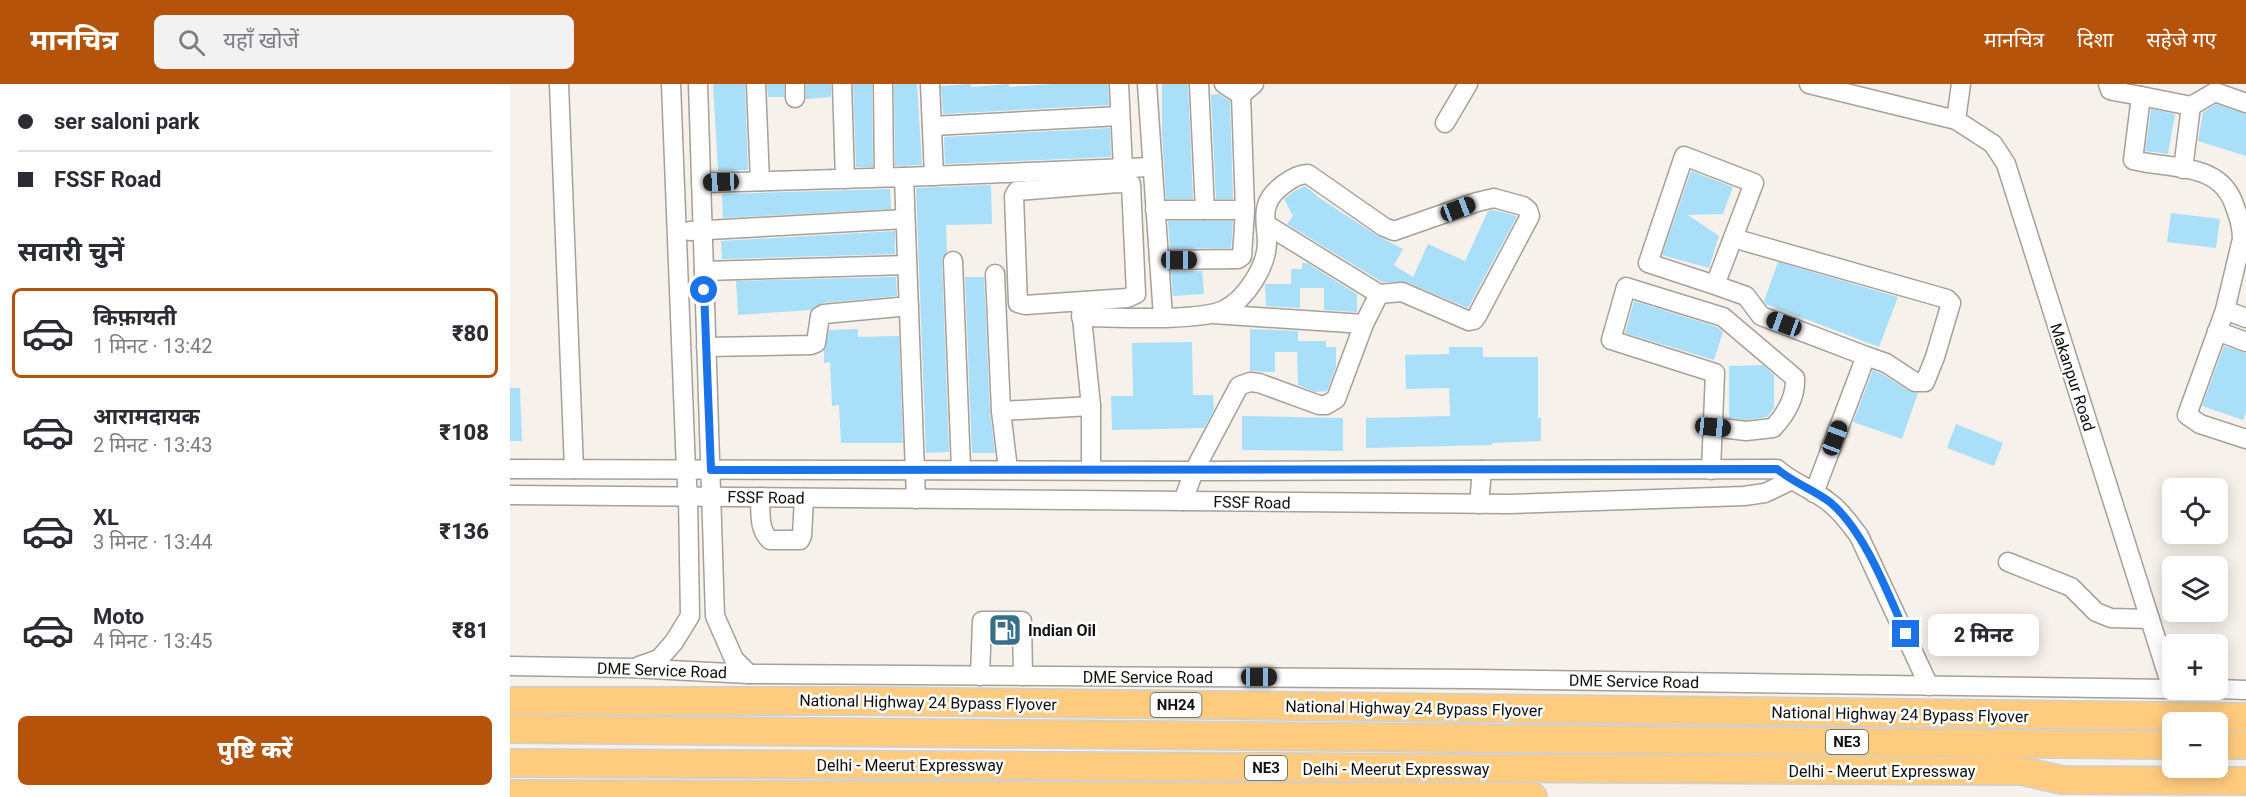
<!DOCTYPE html>
<html lang="hi">
<head>
<meta charset="utf-8">
<style>
  body { margin:0; font-family:Roboto,"Noto Sans Devanagari",sans-serif; background:#f2f2f3; color:#2b2b33; height:100vh; display:flex; flex-direction:column; font-size:22px; white-space:nowrap }
  * { box-sizing:border-box; margin:0 }
  p { font-size:20px; color:#7c7c81 }
  .icon { flex:none; width:33px; height:33px; fill:none; stroke:currentColor; stroke-width:2; stroke-linecap:round; stroke-linejoin:round }
  .map { position:relative; flex:1; overflow:hidden }
  .panel { display:flex; flex-direction:column; background:#fff; width:510px }
  .panel>* { flex:none }
  .hud { display:grid; align-content:center; height:132px; padding:0 18px; background:#fff }
  .buttons { position:absolute; left:1652px; top:394px; display:grid; gap:12px }
  .buttons a { display:grid; place-items:center; width:66px; height:66px; border-radius:9px; background:#fff; box-shadow:0 3px 15px #0003; font-size:30px }
  .end { position:absolute; width:27px; height:27px; margin:-14px; border:8px solid #1a73e8; background:#fff; box-shadow:0 0 0 3px #fff }
  .from { border-radius:50% }
  .bubble { position:absolute; height:42px; border-radius:9px; background:#fff; box-shadow:0 3px 15px #0003; font-size:20px; font-weight:800; line-height:42px; text-align:center }
  .car { position:absolute; width:18px; height:36px; margin:-18px -9px; border-radius:8px; box-shadow:0 0 4px 2px #0007; background:linear-gradient(#222 24%,#8ab4d8 0 40%,#222 0 76%,#8ab4d8 0 86%,#222 0) }
  .hud b { display:flex; align-items:center; gap:21px; height:57px; font-size:22px }
  .hud b+b { border-top:2px solid #e1e1e2 }
  .hud i { width:15px; height:15px; background:#2b2b33 }
  ul { padding:0; list-style:none }
  li { display:flex; align-items:center; gap:18px; height:90px; margin:0 12px 9px; padding:0 6px; border:3px solid transparent; border-radius:9px }
  li div { flex:1 }
  li b { display:block; font-size:22px }
  li em { font-style:normal; font-weight:800 }
  li.selected { border-color:#b45309 }
  li>.icon { width:54px; height:54px; stroke-width:1.5 }
  h2 { padding:0 18px; font-size:27px; line-height:72px }
  .action { display:flex; gap:12px; margin-top:auto; padding:12px 18px }
  .action a { flex:1; height:69px; border-radius:9px; background:#b45309; color:#fff; font-size:24px; font-weight:800; line-height:69px; text-align:center }
  header { display:flex; align-items:center; gap:36px; box-sizing:border-box; height:84px; padding:0 30px; background:#b45309; color:#fff }
  header strong { font-size:28px }
  nav { display:flex; gap:33px; margin-inline-start:auto; font-size:21px }
  .search { width:420px; height:54px; background:#f2f2f3; display:flex; align-items:center; gap:15px; box-sizing:border-box; padding:0 21px; border-radius:9px; color:#7c7c81; font-size:22px }
  main { display:flex; flex:1; min-height:0 }
  .map>svg:first-child { display:block }
  .building { fill:#aadffa }
  .lines { fill:none; stroke-linecap:round; stroke-linejoin:round }
  .minor-casing { stroke:#a5a099; stroke-width:21 }
  .highway-casing { stroke:#cfcfcf; stroke-width:30 }
  .minor { stroke:#fff; stroke-width:18 }
  .highway { stroke:#ffcc7f; stroke-width:27 }
  .route { stroke:#1a73e8; stroke-width:8 }
  .labels { text-anchor:middle; stroke-width:5; stroke-linejoin:round; paint-order:stroke }
  .shield { fill:#fff; stroke:#585856; stroke-width:1.5 }
  .shield-label { font-size:15px; font-weight:bold; fill:#11100e }
  .street-label { font-size:16px; fill:#11100e; stroke:#fff }
  .poi-label { font-size:16px; font-weight:bold; fill:#11100e; stroke:#fff; text-anchor:start }
</style>
</head>
<body>
<header>
<strong>मानचित्र</strong>
<div class="search"><svg class="icon" aria-label="search" viewBox="0 0 24 24"><circle cx="10" cy="10" r="6"/><path d="M15 15l6 6"/></svg>यहाँ खोजें</div>
<nav><a>मानचित्र</a><a>दिशा</a><a>सहेजे गए</a></nav>
</header>
<main>
<section class="panel">
<div class="hud">
<b><i class="from"></i>ser saloni park</b>
<b><i></i>FSSF Road</b>
</div>
<h2>सवारी चुनें</h2>
<ul>
<li class="selected"><svg class="icon" aria-label="car" viewBox="0 0 24 24"><path d="M5 17H2v-5l4-1 3-4h7l3 4 3 1v5h-3M9 17h6M6 11h13"/><circle cx="7" cy="17" r="2"/><circle cx="17" cy="17" r="2"/></svg><div><b>किफ़ायती</b><p>1 मिनट · 13:42</p></div><em>₹80</em></li>
<li><svg class="icon" aria-label="car" viewBox="0 0 24 24"><path d="M5 17H2v-5l4-1 3-4h7l3 4 3 1v5h-3M9 17h6M6 11h13"/><circle cx="7" cy="17" r="2"/><circle cx="17" cy="17" r="2"/></svg><div><b>आरामदायक</b><p>2 मिनट · 13:43</p></div><em>₹108</em></li>
<li><svg class="icon" aria-label="car" viewBox="0 0 24 24"><path d="M5 17H2v-5l4-1 3-4h7l3 4 3 1v5h-3M9 17h6M6 11h13"/><circle cx="7" cy="17" r="2"/><circle cx="17" cy="17" r="2"/></svg><div><b>XL</b><p>3 मिनट · 13:44</p></div><em>₹136</em></li>
<li><svg class="icon" aria-label="car" viewBox="0 0 24 24"><path d="M5 17H2v-5l4-1 3-4h7l3 4 3 1v5h-3M9 17h6M6 11h13"/><circle cx="7" cy="17" r="2"/><circle cx="17" cy="17" r="2"/></svg><div><b>Moto</b><p>4 मिनट · 13:45</p></div><em>₹81</em></li>
</ul>
<div class="action"><a>पुष्टि करें</a></div>
</section>
<div class="map">
<svg width="1736" height="713" viewBox="0 0 1736 713">
  <rect width="100%" height="100%" fill="#f6f1ea"/>
  <g class="building">
    <polygon points="203,0 235,0 238,86 208,87"/>
    <polygon points="257,0 274,0 274,13 258,13"/>
    <polygon points="296,0 321,0 321,13 296,15"/>
    <polygon points="343,0 362,0 363,83 346,83"/>
    <polygon points="384,0 407,0 412,81 385,82"/>
    <polygon points="461,0 461,3 499,0 499,3 542,0 598,0 599,21 433,30 431,2"/>
    <polygon points="652,0 678,0 683,115 656,115 652,51"/>
    <polygon points="709,10 720,17 723,115 706,115 701,11"/>
    <polygon points="1706,20 1736,30 1736,72 1688,57 1693,28"/>
    <polygon points="1641,25 1665,30 1658,70 1635,67"/>
    <polygon points="600,44 601,73 435,80 434,53"/>
    <polygon points="1181,87 1223,103 1213,130 1178,131 1209,152 1199,184 1152,171"/>
    <polygon points="481,101 482,140 436,141 437,167 432,177 439,368 416,369 406,104"/>
    <polygon points="795,102 811,115 868,152 893,165 884,181 903,193 918,160 955,177 978,127 984,126 1007,132 958,224 896,198 872,198 777,140 783,132 774,115 786,106"/>
    <polygon points="380,105 381,125 213,134 212,110"/>
    <polygon points="1661,129 1710,135 1706,164 1657,158"/>
    <polygon points="658,137 723,137 721,164 660,165"/>
    <polygon points="385,147 385,170 212,175 211,157"/>
    <polygon points="1268,178 1388,213 1369,263 1256,220 1254,217"/>
    <polygon points="792,179 797,179 847,210 847,228 814,226 814,204 790,204 790,224 756,222 755,200 781,200 781,185 792,185"/>
    <polygon points="661,187 692,187 694,210 663,212"/>
    <polygon points="386,193 387,212 313,219 301,226 228,231 226,197"/>
    <polygon points="455,193 474,193 480,328 485,369 462,369"/>
    <polygon points="1124,217 1207,243 1213,248 1204,276 1115,249"/>
    <polygon points="348,245 348,253 389,252 393,359 331,359 329,321 322,322 320,278 314,279 314,267 319,246"/>
    <polygon points="740,245 788,247 788,257 816,257 816,263 826,263 826,283 817,307 805,308 788,301 787,268 765,268 765,288 740,287"/>
    <polygon points="682,258 683,311 703,311 704,326 694,344 602,346 601,312 623,312 622,259"/>
    <polygon points="1714,262 1736,269 1736,328 1733,336 1692,322"/>
    <polygon points="939,263 973,263 973,273 1028,273 1028,334 1031,334 1031,357 982,359 982,361 856,364 856,334 940,332 939,304 896,305 895,271 939,270"/>
    <polygon points="1253,281 1264,291 1264,324 1257,333 1236,336 1219,334 1219,282"/>
    <polygon points="1363,286 1372,290 1399,307 1408,309 1392,355 1343,338"/>
    <polygon points="0,304 10,304 12,357 0,357"/>
    <polygon points="732,332 833,334 833,367 732,366"/>
    <polygon points="1446,340 1493,359 1484,382 1437,364"/>
  </g>
  <g class="lines">
    <g class="minor-casing">
      <g id="minor">
        <polyline points="49,0 64,385"/>
        <polyline points="188,0 205,532 224,575 239,590"/>
        <polyline points="246,0 250,97"/>
        <polyline points="332,0 335,95"/>
        <polyline points="373,0 374,93"/>
        <polyline points="420,0 424,92"/>
        <polyline points="609,0 613,85"/>
        <polyline points="637,0 653,233"/>
        <polyline points="689,0 695,126"/>
        <polyline points="714,0 731,11"/>
        <polyline points="1299,0 1446,36 1483,60 1496,80 1662,605"/>
        <path d="M 1598,0 L 1600,6 L 1603,7 L 1631,12 L 1623,76 C 1661,86 1711,77 1725,123 C 1729,133 1732,144 1732,155 L 1715,226 L 1736,234"/>
        <polyline points="1631,12 1681,22 1673,85"/>
        <polyline points="285,14 285,0"/>
        <polyline points="1681,22 1705,8 1736,19"/>
        <polyline points="1446,36 1451,0"/>
        <polyline points="935,39 958,0"/>
        <polyline points="422,42 610,32"/>
        <polyline points="394,93 641,83"/>
        <polyline points="191,99 394,93 406,415"/>
        <polygon points="608,99 621,100 626,210 617,214 515,221 508,219 504,112 507,107"/>
        <polyline points="645,126 735,126"/>
        <polyline points="180,147 395,135"/>
        <polyline points="1223,154 1437,215 1441,219 1425,273 1415,298 1405,298 1376,279 1356,272"/>
        <polyline points="649,176 728,175 732,172 735,126 731,11 744,0"/>
        <polyline points="443,177 451,385"/>
        <polyline points="194,187 397,181"/>
        <polyline points="485,190 491,327 498,385"/>
        <polyline points="1205,201 1138,179 1174,72 1244,99 1205,201 1236,212 1251,232 1356,272 1304,409"/>
        <polyline points="571,224 581,322 581,386"/>
        <polyline points="1715,226 1677,331 1690,340 1736,355"/>
        <polyline points="703,230 854,240"/>
        <path d="M 571,233 C 604,233 687,238 714,226 C 736,215 757,182 757,158 C 757,147 753,132 757,121 C 761,107 784,90 798,90 L 874,143 L 884,147 L 967,118 L 984,114 L 1013,122 L 1018,126 L 1020,132 L 967,232 L 964,236 L 959,237 L 892,208 L 869,210 L 757,141"/>
        <polyline points="1707,247 1736,258"/>
        <polyline points="196,263 301,261 306,259 310,232 314,230 399,222"/>
        <polyline points="491,327 581,322"/>
        <path d="M 0,385 L 684,387 L 1267,385 C 1284,400 1303,405 1320,419 C 1332,428 1340,440 1349,452 L 1419,602"/>
        <path d="M 1201,386 L 1205,289 L 1101,256 L 1116,203 L 1213,233 L 1285,294 C 1286,313 1276,330 1263,344 L 1236,347 L 1203,343"/>
        <polyline points="0,411 998,420 1234,412 1255,409 1280,397"/>
        <path d="M 250,413 C 251,428 248,445 260,456 L 290,456 L 292,452 L 294,414"/>
        <polyline points="673,417 684,387 729,302 740,298 749,299 809,321 816,321 826,315 854,240 869,210"/>
        <polyline points="969,420 972,386"/>
        <polyline points="1498,478 1561,503 1586,528 1601,534 1640,535"/>
        <polyline points="0,582 121,584 239,590 961,595 1662,605"/>
        <polyline points="129,582 149,575 164,558 180,532 178,412 176,386 161,0"/>
        <polyline points="470,592 472,537 512,537 513,592"/>
        <polyline points="1707,605 1736,606"/>
      </g>
    </g>
    <g class="highway-casing">
      <g id="highway">
        <polyline points="0,617 353,617 1736,633"/>
        <polyline points="0,645 1662,661"/>
        <polyline points="1707,661 1736,661"/>
        <polyline points="0,679 1512,687 1552,696 1736,697"/>
        <polyline points="0,710 1023,713"/>
      </g>
    </g>
    <use href="#minor" class="minor"/>
    <use href="#highway" class="highway"/>
  </g>
  <g class="lines">
    <path class="route" d="M 194,206 L 201,386 L 1267,385 C 1285,400 1305,406 1321,419 C 1355,448 1378,510 1396,550"/>
  </g>
  <defs>
    <g id="fuel-square" transform="scale(1.725)"><rect x="-9" y="-9" width="18" height="18" rx="4" fill="#376f89" stroke="#fff"/><path d="M-5.5-6h7V0h2V4h1.3V-2.5L3-4.5l.8-.8L6-3V5H2.5V1h-1V6h-7ZM-4.2-4.7v3.2H.2V-4.7Z" fill="#fff"/></g>
  </defs>
  <g fill-rule="evenodd">
    <use href="#fuel-square" x="495" y="546"/>
  </g>
  <g class="labels">
    <g class="shield">
      <rect x="640.5" y="609" width="51" height="24" rx="4.5"/>
      <rect x="1316" y="646" width="42" height="24" rx="4.5"/>
      <rect x="735" y="672" width="42" height="24" rx="4.5"/>
    </g>
    <g class="shield-label">
      <text x="666" y="626">NH24</text>
      <text x="1337" y="663">NE3</text>
      <text x="756" y="689">NE3</text>
    </g>
    <g class="street-label">
      <text transform="translate(1563 293) rotate(72)" y="6">Makanpur Road</text>
      <text transform="translate(256 413) rotate(1)" y="6">FSSF Road</text>
      <text transform="translate(742 418) rotate(1)" y="6">FSSF Road</text>
      <text transform="translate(152 586) rotate(2)" y="6">DME Service Road</text>
      <text x="638" y="599">DME Service Road</text>
      <text transform="translate(1124 597) rotate(1)" y="6">DME Service Road</text>
      <text transform="translate(418 618) rotate(1)" y="6">National Highway 24 Bypass Flyover</text>
      <text transform="translate(904 624) rotate(1)" y="6">National Highway 24 Bypass Flyover</text>
      <text transform="translate(1390 630) rotate(1)" y="6">National Highway 24 Bypass Flyover</text>
      <text x="400" y="687">Delhi - Meerut Expressway</text>
      <text x="886" y="691">Delhi - Meerut Expressway</text>
      <text x="1372" y="693">Delhi - Meerut Expressway</text>
    </g>
    <g class="poi-label">
      <text x="518" y="552">Indian Oil</text>
    </g>
  </g>
</svg>
<div class="buttons">
<a><svg class="icon" aria-label="locate" viewBox="0 0 24 24"><circle cx="12" cy="12" r="6"/><path d="M12 2v4M12 18v4M2 12h4M18 12h4"/></svg></a>
<a><svg class="icon" aria-label="layers" viewBox="0 0 24 24"><path d="M12 4l9 5-9 5-9-5zM3 14l9 5 9-5"/></svg></a>
<a>+</a>
<a>−</a>
</div>
<i class="end from" style="left:194px;top:206px"></i>
<i class="end" style="left:1396px;top:550px"></i>
<div class="bubble" style="left:1418px;top:530px;width:111px">2 मिनट</div>
<i class="car" style="left:211px;top:98px;rotate:268deg"></i>
<i class="car" style="left:948px;top:125px;rotate:69deg"></i>
<i class="car" style="left:669px;top:176px;rotate:90deg"></i>
<i class="car" style="left:1274px;top:240px;rotate:290deg"></i>
<i class="car" style="left:1203px;top:343px;rotate:96deg"></i>
<i class="car" style="left:1325px;top:354px;rotate:21deg"></i>
<i class="car" style="left:749px;top:593px;rotate:90deg"></i>
</div>
</main>
</body>
</html>
